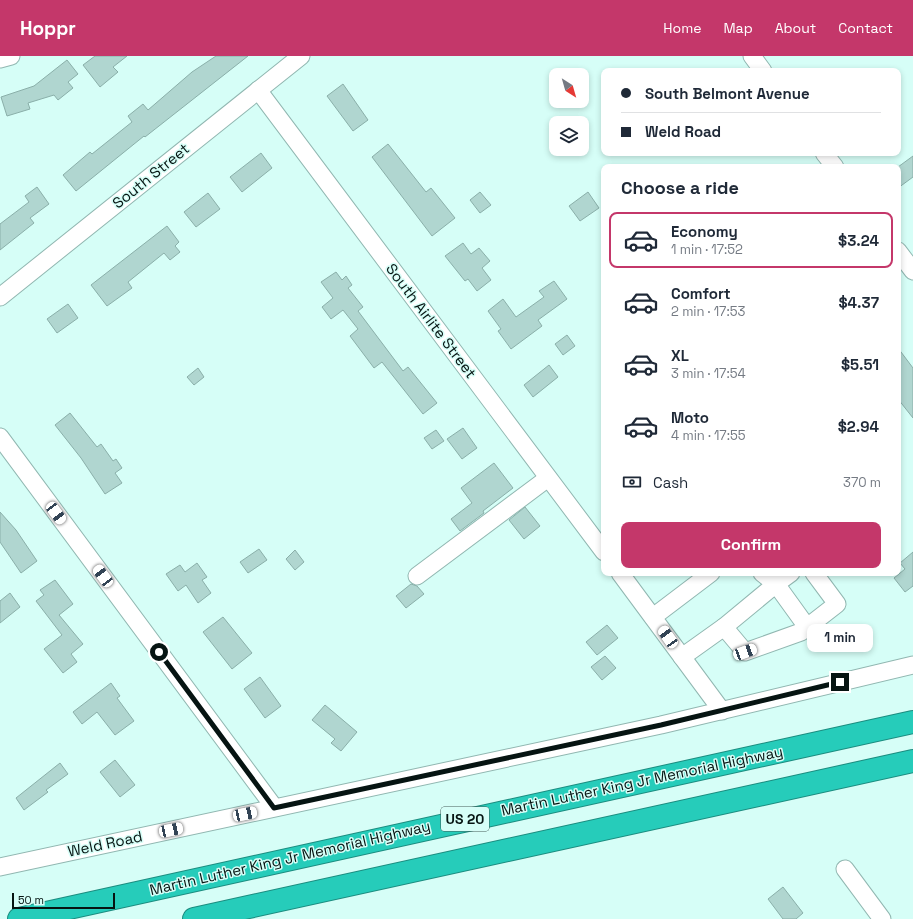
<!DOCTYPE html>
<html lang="en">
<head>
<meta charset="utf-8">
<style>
  body { margin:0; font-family:"Space Grotesk",sans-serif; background:#f2f2f3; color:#1f2937; height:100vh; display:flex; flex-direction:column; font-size:15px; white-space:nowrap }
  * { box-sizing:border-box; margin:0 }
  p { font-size:13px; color:#747a83 }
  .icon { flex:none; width:22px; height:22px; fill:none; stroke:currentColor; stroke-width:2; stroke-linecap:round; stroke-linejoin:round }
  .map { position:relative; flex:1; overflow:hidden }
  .side { position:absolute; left:601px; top:108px; width:300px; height:412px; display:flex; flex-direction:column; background:#fff; border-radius:8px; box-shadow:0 2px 6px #0003 }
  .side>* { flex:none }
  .banner { position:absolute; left:601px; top:12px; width:300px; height:88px; border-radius:8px; box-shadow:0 2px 6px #0003; display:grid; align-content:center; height:88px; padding:0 20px; background:#fff }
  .needle { width:26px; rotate:143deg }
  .controls { position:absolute; left:549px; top:12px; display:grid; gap:8px }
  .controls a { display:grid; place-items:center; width:40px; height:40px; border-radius:8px; background:#fff; box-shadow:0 2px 6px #0003; font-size:20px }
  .scale { position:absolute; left:12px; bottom:10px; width:103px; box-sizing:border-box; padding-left:4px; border:2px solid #061412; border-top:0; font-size:11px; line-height:14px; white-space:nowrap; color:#061412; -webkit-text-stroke:3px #d6fef7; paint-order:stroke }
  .end { position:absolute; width:18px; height:18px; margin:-9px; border:5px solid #061412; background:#fff; box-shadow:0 0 0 2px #fff }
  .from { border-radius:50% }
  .bubble { position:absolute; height:28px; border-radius:8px; background:#fff; box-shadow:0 2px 6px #0003; font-size:13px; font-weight:700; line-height:28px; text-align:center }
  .car { position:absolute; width:12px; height:24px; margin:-12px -6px; border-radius:5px; box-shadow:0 0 3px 1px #0007; background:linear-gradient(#fff 24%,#345 0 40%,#fff 0 76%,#345 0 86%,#fff 0) }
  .banner b { display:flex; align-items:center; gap:14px; height:38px; font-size:15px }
  .banner b+b { border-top:1px solid #e0e1e3 }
  .banner i { width:10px; height:10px; background:#1f2937 }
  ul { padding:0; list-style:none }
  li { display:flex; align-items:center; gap:12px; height:56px; margin:0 8px 6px; padding:0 12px; border:2px solid transparent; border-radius:8px }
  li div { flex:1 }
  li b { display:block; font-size:15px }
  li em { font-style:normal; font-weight:700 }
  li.active { border-color:#c4376a }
  li>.icon { width:36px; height:36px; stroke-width:1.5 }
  h2 { padding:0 20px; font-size:18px; line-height:48px }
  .pay { display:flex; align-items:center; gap:10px; height:44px; padding:0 20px; font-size:15px }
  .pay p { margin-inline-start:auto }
  .button { display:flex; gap:8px; margin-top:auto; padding:8px 20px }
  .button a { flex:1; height:46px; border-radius:8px; background:#c4376a; color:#fff; font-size:16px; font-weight:700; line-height:46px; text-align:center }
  header { display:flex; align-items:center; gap:24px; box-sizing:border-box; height:56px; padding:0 20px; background:#c4376a; color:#fff }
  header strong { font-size:19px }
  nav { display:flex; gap:22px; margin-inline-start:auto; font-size:14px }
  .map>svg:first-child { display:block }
  .building { fill:#b0d6d0; stroke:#8aafa9 }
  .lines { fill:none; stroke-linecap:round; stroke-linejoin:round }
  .minor-casing { stroke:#91b7b1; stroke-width:19 }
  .highway-casing { stroke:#1b8c7f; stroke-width:24 }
  .minor { stroke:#fff; stroke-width:17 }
  .highway { stroke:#26ccba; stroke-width:22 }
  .route { stroke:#061412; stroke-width:5 }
  .labels { text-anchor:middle; stroke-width:3; stroke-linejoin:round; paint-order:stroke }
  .shield { fill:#d6fef7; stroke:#445a57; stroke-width:1 }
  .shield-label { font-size:14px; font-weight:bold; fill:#061412 }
  .street-label { font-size:15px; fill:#061412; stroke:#d6fef7 }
</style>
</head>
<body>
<header>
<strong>Hoppr</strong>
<nav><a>Home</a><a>Map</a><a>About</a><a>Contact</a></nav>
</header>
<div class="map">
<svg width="913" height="863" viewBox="0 0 913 863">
  <rect width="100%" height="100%" fill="#d6fef7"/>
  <g class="building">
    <polygon points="95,0 127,0 113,11 118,16 100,31 83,9"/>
    <polygon points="216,0 248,0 145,81 144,80 76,135 63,119 90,96 92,98 132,66 128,60 143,48 148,54 192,16"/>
    <polygon points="67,4 78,18 68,26 73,32 58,44 54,39 28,47 30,53 7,60 1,41 34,30"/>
    <polygon points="343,28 368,64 353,75 327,40"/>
    <polygon points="388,88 426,136 431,132 455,162 432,180 372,101"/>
    <polygon points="261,97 272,112 242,136 230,121"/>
    <polygon points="913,100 913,121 898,132 898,111"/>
    <polygon points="37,131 49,148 30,162 34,167 0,194 0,168 29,146 25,140"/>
    <polygon points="480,136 491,149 480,157 470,144"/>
    <polygon points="588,136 599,152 580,165 569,150"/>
    <polygon points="208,137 220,153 196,171 184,156"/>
    <polygon points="167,170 179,186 175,190 180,196 170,204 164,197 128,226 132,232 107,250 91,229"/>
    <polygon points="463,187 471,198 479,192 490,205 482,212 491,224 477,235 468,223 465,225 445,200"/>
    <polygon points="336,216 342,224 346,220 352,229 348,232 363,251 358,255 403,315 408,311 437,347 423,358 382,306 374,312 350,280 358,273 343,254 331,263 322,251 333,242 321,226"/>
    <polygon points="554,225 567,243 538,264 542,270 511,293 498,275 501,273 488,255 503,243 516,261 544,241 539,235"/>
    <polygon points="68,248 78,262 57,277 47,263"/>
    <polygon points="567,279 575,290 563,299 555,288"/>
    <polygon points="898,292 913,312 913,362 898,343"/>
    <polygon points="549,309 558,321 533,341 524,329"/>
    <polygon points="198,312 204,321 194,329 187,321"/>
    <polygon points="70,357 97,391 101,388 113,405 116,403 122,412 115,417 122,427 105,438 81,402 55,369"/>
    <polygon points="463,372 477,392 462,403 447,383"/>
    <polygon points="436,374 444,385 432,393 424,382"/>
    <polygon points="494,407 513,432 483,455 484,457 460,475 451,463 472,447 461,432"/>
    <polygon points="525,451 540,470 524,483 509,464"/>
    <polygon points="0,456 16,474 37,505 21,517 0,486"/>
    <polygon points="259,493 267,504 248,517 240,506"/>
    <polygon points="295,494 304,506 295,514 286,503"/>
    <polygon points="913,496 913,530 905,536 894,522 905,513 900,507"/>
    <polygon points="197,507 207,521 202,524 211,537 198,547 186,529 178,535 166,518 180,509 185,516"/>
    <polygon points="55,524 73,548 59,559 83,588 71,598 77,606 63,617 44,593 62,579 36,545 44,539 40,534"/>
    <polygon points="411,528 417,530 424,538 406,552 396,540"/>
    <polygon points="10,537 20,551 0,567 0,545"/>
    <polygon points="223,561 252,597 232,613 203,576"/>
    <polygon points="607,569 618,582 597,599 586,586"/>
    <polygon points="605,600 616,612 602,624 591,611"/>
    <polygon points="260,621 281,650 265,662 244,633"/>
    <polygon points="111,627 120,640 117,642 134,665 115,679 97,656 82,668 73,656"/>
    <polygon points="325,649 357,676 341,695 331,687 335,683 312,664"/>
    <polygon points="115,704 135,729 120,741 100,716"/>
    <polygon points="60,707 68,718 46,734 48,736 24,754 16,742"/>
    <polygon points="783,831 803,857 796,863 783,863 768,843"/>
  </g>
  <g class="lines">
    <g class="minor-casing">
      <g id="minor">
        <polyline points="752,0 763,15"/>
        <polyline points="0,3 11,0"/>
        <polyline points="258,34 604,496"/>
        <polyline points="824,97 835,111"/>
        <polyline points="898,195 913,215"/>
        <polyline points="0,241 301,0"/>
        <polyline points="0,381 274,751"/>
        <polyline points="620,517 722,655"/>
        <polyline points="762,517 776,528 791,517"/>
        <polyline points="417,520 548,422"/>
        <polyline points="653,561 711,517"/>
        <polyline points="724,571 776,528 807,571"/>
        <polyline points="682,601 724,571 745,596 801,576 837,548 814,517"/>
        <polyline points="0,811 661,669 913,609"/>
        <polyline points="845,813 882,863"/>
      </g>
    </g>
    <g class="highway-casing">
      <g id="highway">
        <polyline points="19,863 913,666"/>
        <polyline points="194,863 913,705"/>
      </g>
    </g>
    <use href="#minor" class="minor"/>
    <use href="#highway" class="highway"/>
  </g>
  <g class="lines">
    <polyline class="route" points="159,596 274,752 661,669 840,626"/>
  </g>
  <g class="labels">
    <rect class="shield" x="441" y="751" width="48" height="24" rx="3"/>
    <g class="shield-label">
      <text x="465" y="768">US 20</text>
    </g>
    <g class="street-label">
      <text transform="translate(151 120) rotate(-39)" y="5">South Street</text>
      <text transform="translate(431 265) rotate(53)" y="5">South Airlite Street</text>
      <text transform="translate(642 725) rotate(-12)" y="5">Martin Luther King Jr Memorial Highway</text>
      <text transform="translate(105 788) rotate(-12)" y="5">Weld Road</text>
      <text transform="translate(290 802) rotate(-13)" y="5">Martin Luther King Jr Memorial Highway</text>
    </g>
  </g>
</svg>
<div class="controls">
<a><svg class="needle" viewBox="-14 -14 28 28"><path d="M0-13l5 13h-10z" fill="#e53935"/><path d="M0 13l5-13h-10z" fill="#747a83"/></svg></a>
<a><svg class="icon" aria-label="layers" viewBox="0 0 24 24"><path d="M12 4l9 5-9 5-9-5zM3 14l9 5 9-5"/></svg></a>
</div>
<div class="scale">50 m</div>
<i class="end from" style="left:159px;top:596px"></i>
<i class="end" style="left:840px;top:626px"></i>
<div class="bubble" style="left:807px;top:568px;width:66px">1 min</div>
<i class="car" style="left:56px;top:457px;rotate:143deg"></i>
<i class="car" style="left:103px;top:520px;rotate:323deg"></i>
<i class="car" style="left:668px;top:581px;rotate:325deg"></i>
<i class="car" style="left:745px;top:596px;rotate:70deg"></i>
<i class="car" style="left:245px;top:758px;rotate:78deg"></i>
<i class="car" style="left:171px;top:774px;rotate:78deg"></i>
<div class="banner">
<b><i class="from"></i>South Belmont Avenue</b>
<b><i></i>Weld Road</b>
</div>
<section class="side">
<h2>Choose a ride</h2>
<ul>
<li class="active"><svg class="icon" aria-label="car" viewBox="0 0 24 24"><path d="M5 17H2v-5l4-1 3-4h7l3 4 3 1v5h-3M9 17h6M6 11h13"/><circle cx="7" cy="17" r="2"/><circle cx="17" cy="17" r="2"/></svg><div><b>Economy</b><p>1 min · 17:52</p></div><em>$3.24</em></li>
<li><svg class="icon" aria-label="car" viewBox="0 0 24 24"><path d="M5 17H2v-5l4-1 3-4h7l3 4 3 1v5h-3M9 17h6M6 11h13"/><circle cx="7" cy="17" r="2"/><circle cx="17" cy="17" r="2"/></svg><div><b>Comfort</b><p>2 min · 17:53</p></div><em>$4.37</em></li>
<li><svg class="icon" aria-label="car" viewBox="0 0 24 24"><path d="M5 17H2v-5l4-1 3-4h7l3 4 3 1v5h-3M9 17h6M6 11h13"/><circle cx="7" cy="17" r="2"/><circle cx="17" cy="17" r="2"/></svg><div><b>XL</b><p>3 min · 17:54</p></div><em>$5.51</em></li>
<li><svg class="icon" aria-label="car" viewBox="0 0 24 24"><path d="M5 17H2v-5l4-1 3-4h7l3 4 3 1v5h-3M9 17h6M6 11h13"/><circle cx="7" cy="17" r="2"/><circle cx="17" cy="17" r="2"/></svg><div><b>Moto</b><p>4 min · 17:55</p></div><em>$2.94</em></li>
</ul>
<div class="pay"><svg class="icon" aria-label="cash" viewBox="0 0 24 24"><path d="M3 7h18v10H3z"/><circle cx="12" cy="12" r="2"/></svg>Cash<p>370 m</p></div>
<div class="button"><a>Confirm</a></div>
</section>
</div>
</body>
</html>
